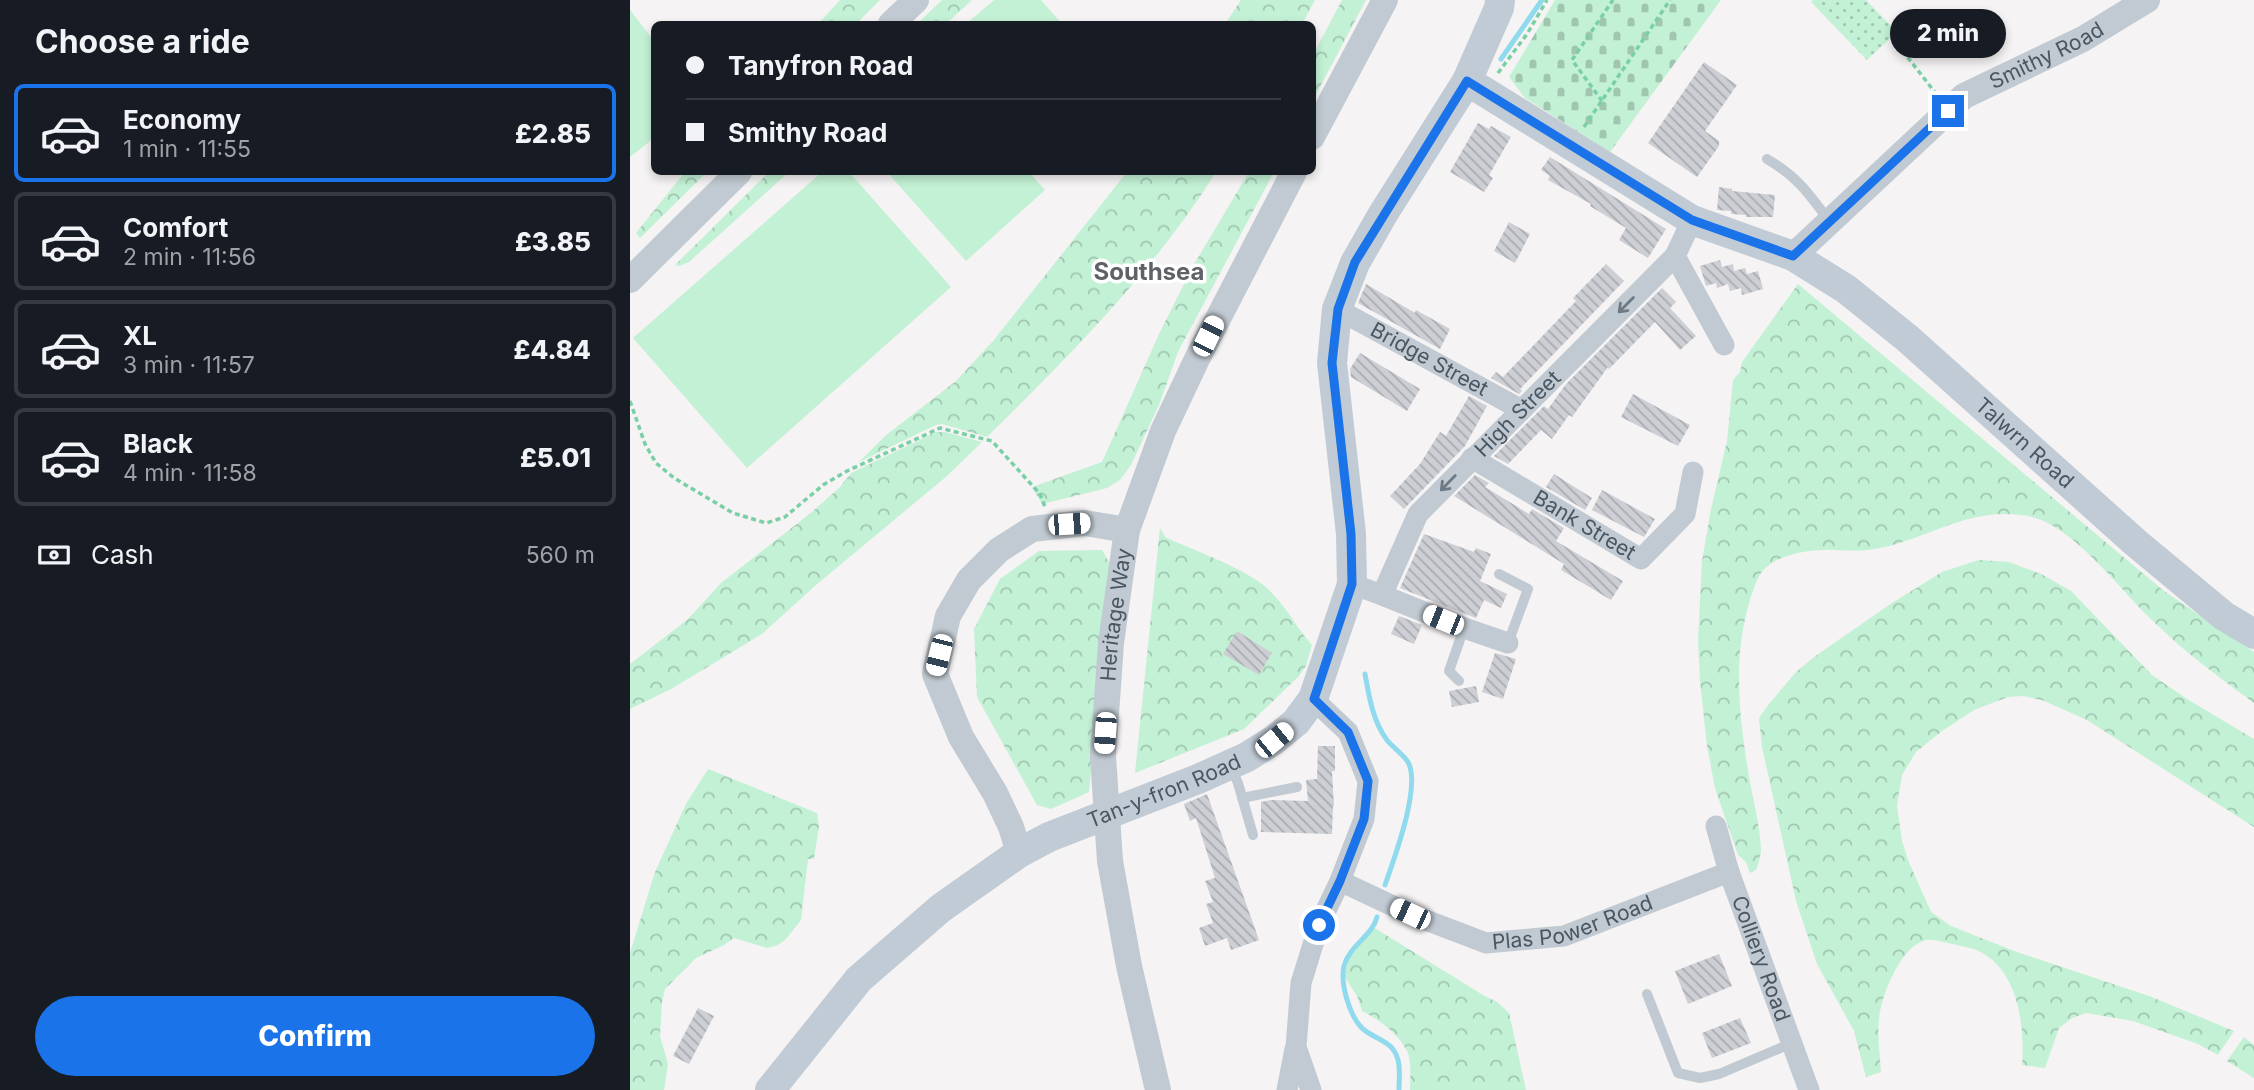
<!DOCTYPE html>
<html lang="en">
<head>
<meta charset="utf-8">
<style>
  body { margin:0; font-family:Inter,sans-serif; background:#20242c; color:#f1f3f6; height:100vh; display:flex; flex-direction:column; font-size:26px; white-space:nowrap }
  * { box-sizing:border-box; margin:0 }
  p { font-size:23px; color:#9ea1a6 }
  .icon { flex:none; width:38px; height:38px; fill:none; stroke:currentColor; stroke-width:2; stroke-linecap:round; stroke-linejoin:round }
  .map { position:relative; flex:1; overflow:hidden }
  .details { display:flex; flex-direction:column; background:#171b24; width:630px }
  .details>* { flex:none }
  .guide { position:absolute; left:21px; top:21px; width:665px; height:154px; border-radius:10px; box-shadow:0 4px 10px #0003; display:grid; align-content:center; height:154px; padding:0 35px; background:#171b24 }
  .end { position:absolute; width:32px; height:32px; margin:-16px; border:9px solid #1a73e8; background:#fff; box-shadow:0 0 0 4px #fff }
  .from { border-radius:50% }
  .bubble { position:absolute; height:49px; border-radius:24px; background:#171b24; box-shadow:0 4px 10px #0003; font-size:23px; font-weight:800; line-height:49px; text-align:center }
  .car { position:absolute; width:21px; height:42px; margin:-21px -10px; border-radius:9px; box-shadow:0 0 5px 2px #0007; background:linear-gradient(#fff 24%,#345 0 40%,#fff 0 76%,#345 0 86%,#fff 0) }
  .guide b { display:flex; align-items:center; gap:24px; height:66px; font-size:26px }
  .guide b+b { border-top:2px solid #363941 }
  .guide i { width:18px; height:18px; background:#f1f3f6 }
  ul { padding:0; list-style:none }
  li { display:flex; align-items:center; gap:21px; height:98px; margin:0 14px 10px; padding:0 21px; border:4px solid #363941; border-radius:10px }
  li div { flex:1 }
  li b { display:block; font-size:26px }
  li em { font-style:normal; font-weight:800 }
  li.current { border-color:#1a73e8 }
  li>.icon { width:63px; height:63px; stroke-width:1.5 }
  h2 { padding:0 35px; font-size:32px; line-height:84px }
  .pay { display:flex; align-items:center; gap:18px; height:77px; padding:0 35px; font-size:26px }
  .pay p { margin-inline-start:auto }
  .button { display:flex; gap:14px; margin-top:auto; padding:14px 35px }
  .button a { flex:1; height:80px; border-radius:42px; background:#1a73e8; color:#fff; font-size:28px; font-weight:800; line-height:80px; text-align:center }
  main { display:flex; flex:1; min-height:0 }
  .map>svg:first-child { display:block }
  .grass { fill:url(#grass-dots) }
  .forest { fill:url(#forest-crowns) }
  .cemetery { fill:url(#cemetery-stones) }
  .garden { fill:#c3f1d5 }
  .lines { fill:none; stroke-linecap:round; stroke-linejoin:round }
  .stream { stroke:#90daee; stroke-width:5 }
  .building { fill:url(#building-back-hatch) }
  .path { stroke:#7ad0a6; stroke-width:3.5; stroke-dasharray:5 3.5; stroke-linecap:butt }
  .service { stroke:#c1cad2; stroke-width:10 }
  .minor { stroke:#c1cad2; stroke-width:21 }
  .tertiary { stroke:#c1cad2; stroke-width:26 }
  .secondary { stroke:#c1cbd6; stroke-width:30 }
  .tertiary-bridge { stroke:#c1cad2; stroke-width:26 }
  .oneway { stroke:#6e7983 }
  .route { stroke:#1a73e8; stroke-width:9 }
  .labels { text-anchor:middle; stroke-width:7; stroke-linejoin:round; paint-order:stroke }
  .street-label { font-size:21px; fill:#4a5661; stroke:#fff }
  .quarter-label { font-size:24px; font-weight:bold; fill:#5f6368; stroke:#fff }
</style>
</head>
<body>
<main>
<section class="details">
<h2>Choose a ride</h2>
<ul>
<li class="current"><svg class="icon" aria-label="car" viewBox="0 0 24 24"><path d="M5 17H2v-5l4-1 3-4h7l3 4 3 1v5h-3M9 17h6M6 11h13"/><circle cx="7" cy="17" r="2"/><circle cx="17" cy="17" r="2"/></svg><div><b>Economy</b><p>1 min · 11:55</p></div><em>£2.85</em></li>
<li><svg class="icon" aria-label="car" viewBox="0 0 24 24"><path d="M5 17H2v-5l4-1 3-4h7l3 4 3 1v5h-3M9 17h6M6 11h13"/><circle cx="7" cy="17" r="2"/><circle cx="17" cy="17" r="2"/></svg><div><b>Comfort</b><p>2 min · 11:56</p></div><em>£3.85</em></li>
<li><svg class="icon" aria-label="car" viewBox="0 0 24 24"><path d="M5 17H2v-5l4-1 3-4h7l3 4 3 1v5h-3M9 17h6M6 11h13"/><circle cx="7" cy="17" r="2"/><circle cx="17" cy="17" r="2"/></svg><div><b>XL</b><p>3 min · 11:57</p></div><em>£4.84</em></li>
<li><svg class="icon" aria-label="car" viewBox="0 0 24 24"><path d="M5 17H2v-5l4-1 3-4h7l3 4 3 1v5h-3M9 17h6M6 11h13"/><circle cx="7" cy="17" r="2"/><circle cx="17" cy="17" r="2"/></svg><div><b>Black</b><p>4 min · 11:58</p></div><em>£5.01</em></li>
</ul>
<div class="pay"><svg class="icon" aria-label="cash" viewBox="0 0 24 24"><path d="M3 7h18v10H3z"/><circle cx="12" cy="12" r="2"/></svg>Cash<p>560 m</p></div>
<div class="button"><a>Confirm</a></div>
</section>
<div class="map">
<svg width="1624" height="1090" viewBox="0 0 1624 1090">
  <defs>
    <pattern id="grass-dots" width="8" height="8" patternUnits="userSpaceOnUse" patternTransform="scale(1.75)"><rect width="8" height="8" fill="#c3f1d5"/><path d="M2 2h.1M6 6h.1" fill="none" stroke="#a0c6b0" stroke-width="1.8" stroke-linecap="round"/></pattern>
    <pattern id="forest-crowns" width="20" height="18" patternUnits="userSpaceOnUse" patternTransform="scale(1.75)"><rect width="20" height="18" fill="#c3f1d5"/><path d="M2 6a3 3 0 1 1 6 0M12 15a3 3 0 1 1 6 0" fill="none" stroke="#a0c6b0"/></pattern>
    <pattern id="cemetery-stones" width="16" height="16" patternUnits="userSpaceOnUse" patternTransform="scale(1.75)"><rect width="16" height="16" fill="#c3f1d5"/><path d="M2 7V4a2 2 0 0 1 4 0v3zM10 15v-3a2 2 0 0 1 4 0v3z" fill="#a0c6b0"/></pattern>
    <pattern id="building-back-hatch" width="6" height="6" patternUnits="userSpaceOnUse" patternTransform="scale(1.75)"><rect width="6" height="6" fill="#cdcfd5"/><path d="M-1 5l2 2M0 0l6 6M5-1l2 2" fill="none" stroke="#a8abb0"/></pattern>
  </defs>
  <rect width="100%" height="100%" fill="#f5f3f3"/>
  <polygon class="grass" points="1183,0 1236,0 1267,32 1237,60 1181,2"/>
  <g class="forest">
    <polygon points="210,0 250,0 226,24 188,24"/>
    <polygon points="312,0 342,0 316,24 287,24"/>
    <polygon points="611,0 685,0 672,24 595,24"/>
    <polygon points="712,0 736,0 683,100 683,55"/>
    <polygon points="55,172 77,172 10,238 6,233"/>
    <polygon points="139,172 159,172 59,262 49,266 45,265"/>
    <path d="M 497,172 L 586,172 C 524,271 440,355 357,437 L 312,424 L 306,425 L 229,462 L 255,436 L 326,381 L 363,341 Z"/>
    <polygon points="619,172 644,172 548,352 529,405 501,465 490,480 477,488 412,504 402,487 472,462 529,334 563,266"/>
    <path d="M 1168,284 L 1534,591 L 1624,652 L 1624,703 C 1590,678 1556,653 1525,623 C 1491,591 1458,544 1416,522 C 1400,514 1377,513 1359,515 C 1317,520 1279,546 1237,550 C 1223,552 1208,549 1194,550 C 1175,550 1143,556 1131,573 C 1126,581 1122,593 1119,603 C 1103,659 1109,714 1118,771 C 1122,796 1130,824 1131,849 C 1131,856 1128,864 1126,870 L 1120,873 L 1116,862 L 1108,855 L 1085,788 L 1077,746 L 1070,681 L 1068,639 L 1072,561 L 1081,509 L 1097,441 L 1103,380 L 1110,372 L 1112,362 Z"/>
    <polygon points="306,432 315,432 352,442 317,476 186,585 132,634 41,689 0,709 0,664 57,620 91,583 182,512 210,487 221,473"/>
    <path d="M 530,528 L 535,537 C 563,550 617,569 638,589 C 656,606 666,627 682,645 L 676,666 L 668,677 L 614,729 L 505,773 Z"/>
    <polygon points="472,550 481,566 459,792 421,809 407,805 347,697 344,629 370,579 409,551"/>
    <path d="M 1349,560 L 1379,562 L 1411,574 L 1441,591 L 1522,675 L 1557,699 L 1624,739 L 1624,827 L 1457,720 L 1412,700 L 1393,696 L 1378,697 L 1344,710 L 1312,731 L 1286,752 L 1272,775 L 1267,805 L 1272,841 L 1278,860 L 1301,912 L 1321,926 L 1384,951 L 1519,996 L 1604,1031 L 1588,1055 L 1568,1044 L 1503,1021 L 1456,1013 L 1442,1018 L 1429,1028 L 1415,1068 L 1392,1065 C 1395,1024 1388,966 1344,949 C 1337,947 1330,946 1323,944 C 1315,943 1305,939 1297,940 C 1271,944 1251,996 1249,1019 C 1247,1036 1250,1055 1251,1072 L 1236,1077 L 1224,1031 L 1187,964 L 1166,901 L 1132,747 L 1129,718 L 1139,704 L 1166,672 L 1184,657 L 1262,603 L 1312,572 Z"/>
    <polygon points="78,769 187,813 189,826 184,859 178,859 171,920 156,939 148,945 137,948 104,938 94,945 66,958 35,989 32,1002 30,1036 38,1064 34,1090 0,1090 0,953 25,872 56,804"/>
    <path d="M 743,927 L 853,995 L 867,1002 L 879,1013 L 896,1090 L 780,1090 C 780,1078 782,1062 777,1051 C 767,1032 749,1020 732,1011 L 727,996 L 714,976 L 719,959 Z"/>
    <polygon points="1614,1037 1624,1045 1624,1078 1597,1061"/>
  </g>
  <polygon class="cemetery" points="925,0 1091,0 980,152 895,98 879,77"/>
  <g class="garden">
    <polygon points="364,0 411,0 432,24 336,24"/>
    <polygon points="0,10 24,41 24,138 0,157"/>
    <polygon points="192,172 219,172 321,287 117,468 3,338"/>
    <polygon points="257,172 399,172 415,190 336,261"/>
  </g>
  <g class="lines">
    <g class="stream">
      <polyline points="871,59 912,0"/>
      <path d="M 735,674 C 739,696 743,722 757,740 C 763,748 775,755 779,764 C 790,790 764,859 755,885"/>
      <path d="M 747,917 C 743,935 719,946 714,966 C 710,983 719,1014 731,1027 C 739,1036 754,1039 762,1048 C 772,1060 769,1076 769,1090"/>
    </g>
  </g>
  <g class="building">
    <polygon points="1074,62 1107,85 1075,131 1089,141 1089,146 1067,177 1018,143"/>
    <polygon points="848,123 859,129 861,126 881,137 859,175 863,178 854,192 820,172"/>
    <polygon points="920,157 1036,229 1018,258 989,240 996,228 960,206 961,204 918,180 920,176 911,170"/>
    <polygon points="1089,187 1102,189 1102,191 1145,195 1143,217 1116,217 1116,215 1101,214 1101,211 1087,210"/>
    <polygon points="879,222 900,234 885,263 864,251"/>
    <polygon points="1090,260 1092,267 1103,264 1104,271 1115,268 1117,274 1128,271 1133,289 1112,295 1111,288 1100,291 1098,284 1087,288 1086,283 1076,286 1070,266"/>
    <polygon points="976,264 994,281 890,389 892,391 889,394 861,378 866,372 873,377 946,301 943,298"/>
    <polygon points="736,284 785,313 786,310 820,329 810,349 728,303"/>
    <polygon points="1032,288 1046,302 1040,308 1066,336 1050,350 1025,322 979,369 978,367 942,417 939,415 922,439 911,430 878,464 864,456 914,406 918,409 936,384"/>
    <polygon points="730,353 790,389 777,411 721,377 720,369"/>
    <polygon points="1003,394 1060,425 1048,446 991,417"/>
    <polygon points="839,396 857,406 835,446 774,509 760,496 790,464 810,432 816,436"/>
    <polygon points="924,474 962,498 955,510 916,487"/>
    <polygon points="845,475 859,483 855,487 899,514 902,509 934,528 926,541 993,581 981,600 931,570 934,564 824,496"/>
    <polygon points="972,490 1025,519 1014,537 962,510"/>
    <polygon points="794,534 844,552 846,548 861,554 850,581 877,594 871,608 854,600 846,618 770,588"/>
    <polygon points="769,616 792,625 784,644 761,634"/>
    <polygon points="607,631 642,653 629,675 593,654"/>
    <polygon points="865,653 886,659 873,699 852,692"/>
    <polygon points="846,686 849,702 822,707 819,691"/>
    <polygon points="688,746 705,746 705,771 702,771 704,806 703,806 702,834 631,832 631,802 641,800 678,801 676,780 687,779"/>
    <polygon points="577,794 629,940 601,950 597,938 575,946 569,928 583,923 576,904 583,902 575,881 585,878 566,818 560,821 554,804"/>
    <polygon points="1089,954 1102,986 1058,1004 1045,971"/>
    <polygon points="68,1008 84,1016 59,1064 43,1056"/>
    <polygon points="1110,1018 1121,1043 1082,1058 1072,1033"/>
  </g>
  <g class="lines">
    <g class="path">
      <polyline points="1262,37 1307,95"/>
      <polyline points="868,73 897,34 917,0"/>
      <polyline points="972,101 942,60 983,0"/>
      <polyline points="954,127 1040,0"/>
      <polyline points="0,401 15,444 26,463 44,478 103,513 136,523 155,517 193,485 217,471 310,428 362,441 410,494 415,507"/>
    </g>
    <g class="service">
      <path d="M 1137,159 C 1169,178 1178,193 1200,222"/>
      <polyline points="869,574 898,589 878,643"/>
      <polyline points="829,681 819,671 834,628"/>
      <polyline points="600,765 608,783 623,835"/>
      <polyline points="612,798 667,787"/>
      <polyline points="1017,994 1048,1073 1070,1078 1089,1074 1162,1043"/>
    </g>
    <g class="minor">
      <polyline points="1045,256 1094,345"/>
      <path id="s1" d="M 707,309 L 892,410"/>
      <path id="s2" d="M 842,458 L 1011,559 L 1055,514 L 1063,472"/>
      <path id="s3" d="M 722,584 L 752,595 L 788,514 L 1045,256 L 1062,220"/>
      <polyline points="752,595 834,628 878,643"/>
      <path id="s4" d="M 1086,826 L 1099,872 L 1179,1090"/>
      <path id="s5" d="M 710,881 L 780,914 L 856,943 L 934,936 L 1099,872"/>
      <polyline points="657,1090 665,1049"/>
      <polyline points="681,1090 666,1047 671,983 689,925 710,881 734,819 738,781 718,732 683,699"/>
    </g>
    <g class="tertiary">
      <polyline points="261,24 286,0"/>
      <polyline points="682,137 755,0"/>
      <path id="s6" d="M 1163,256 L 1334,96 L 1453,39 L 1517,0"/>
      <polyline points="0,280 109,172"/>
      <path id="s7" d="M 473,756 L 481,643 L 497,530 L 533,431 L 567,359 L 664,172"/>
      <polyline points="389,853 381,827 365,793 331,737 305,674 318,616 339,580 369,550 402,529 455,523 497,530"/>
      <polyline points="480,861 499,966 528,1090"/>
    </g>
    <g class="secondary">
      <path id="s8" d="M 837,81 L 1062,220 L 1163,256 L 1216,289 L 1277,338 L 1506,543 L 1594,616 L 1624,634"/>
      <path id="s9" d="M 140,1090 L 229,979 L 311,908 L 389,853 L 419,837 L 568,779 L 617,757 L 644,740 L 666,722 L 683,699 L 722,584 L 721,534 L 702,363 L 707,309 L 725,263 L 753,214 L 837,81 L 869,8 L 870,0"/>
    </g>
    <polyline class="tertiary-bridge" points="473,756 480,861"/>
  </g>
  <defs><path id="oneway-shaft" d="M-6 0H5M1.5-3L5.5 0L1.5 3" fill="none" stroke-width="1.6" stroke-linecap="round" stroke-linejoin="round" transform="scale(1.75)"/></defs>
  <g class="oneway">
    <use href="#oneway-shaft" transform="translate(996 305) rotate(135)"/>
    <use href="#oneway-shaft" transform="translate(818 483) rotate(134)"/>
  </g>
  <g class="lines">
    <polyline class="route" points="689,925 710,881 734,819 738,781 718,732 684,699 722,584 721,534 702,363 708,309 725,262 837,81 1062,220 1163,256 1318,111"/>
  </g>
  <g class="labels">
    <g class="street-label">
      <text dy="7" stroke="none"><textPath href="#s6" startOffset="326">Smithy Road</textPath></text>
      <text dy="7" stroke="none"><textPath href="#s1" startOffset="105">Bridge Street</textPath></text>
      <text dy="7" stroke="none"><textPath href="#s3" startOffset="262">High Street</textPath></text>
      <text dy="7" stroke="none"><textPath href="#s8" startOffset="670">Talwrn Road</textPath></text>
      <text dy="7" stroke="none"><textPath href="#s2" startOffset="131">Bank Street</textPath></text>
      <text dy="7" stroke="none"><textPath href="#s7" startOffset="142">Heritage Way</textPath></text>
      <text dy="7" stroke="none"><textPath href="#s9" startOffset="504">Tan-y-fron Road</textPath></text>
      <text dy="7" stroke="none"><textPath href="#s5" startOffset="248">Plas Power Road</textPath></text>
      <text dy="7" stroke="none"><textPath href="#s4" startOffset="140">Colliery Road</textPath></text>
    </g>
    <g class="quarter-label">
      <text x="519" y="280">Southsea</text>
    </g>
  </g>
</svg>
<i class="end from" style="left:689px;top:925px"></i>
<i class="end" style="left:1318px;top:111px"></i>
<div class="bubble" style="left:1260px;top:9px;width:116px">2 min</div>
<i class="car" style="left:578px;top:336px;rotate:26deg"></i>
<i class="car" style="left:439px;top:524px;rotate:86deg"></i>
<i class="car" style="left:813px;top:620px;rotate:292deg"></i>
<i class="car" style="left:309px;top:655px;rotate:194deg"></i>
<i class="car" style="left:475px;top:733px;rotate:184deg"></i>
<i class="car" style="left:644px;top:740px;rotate:51deg"></i>
<i class="car" style="left:780px;top:914px;rotate:295deg"></i>
<div class="guide">
<b><i class="from"></i>Tanyfron Road</b>
<b><i></i>Smithy Road</b>
</div>
</div>
</main>
</body>
</html>
